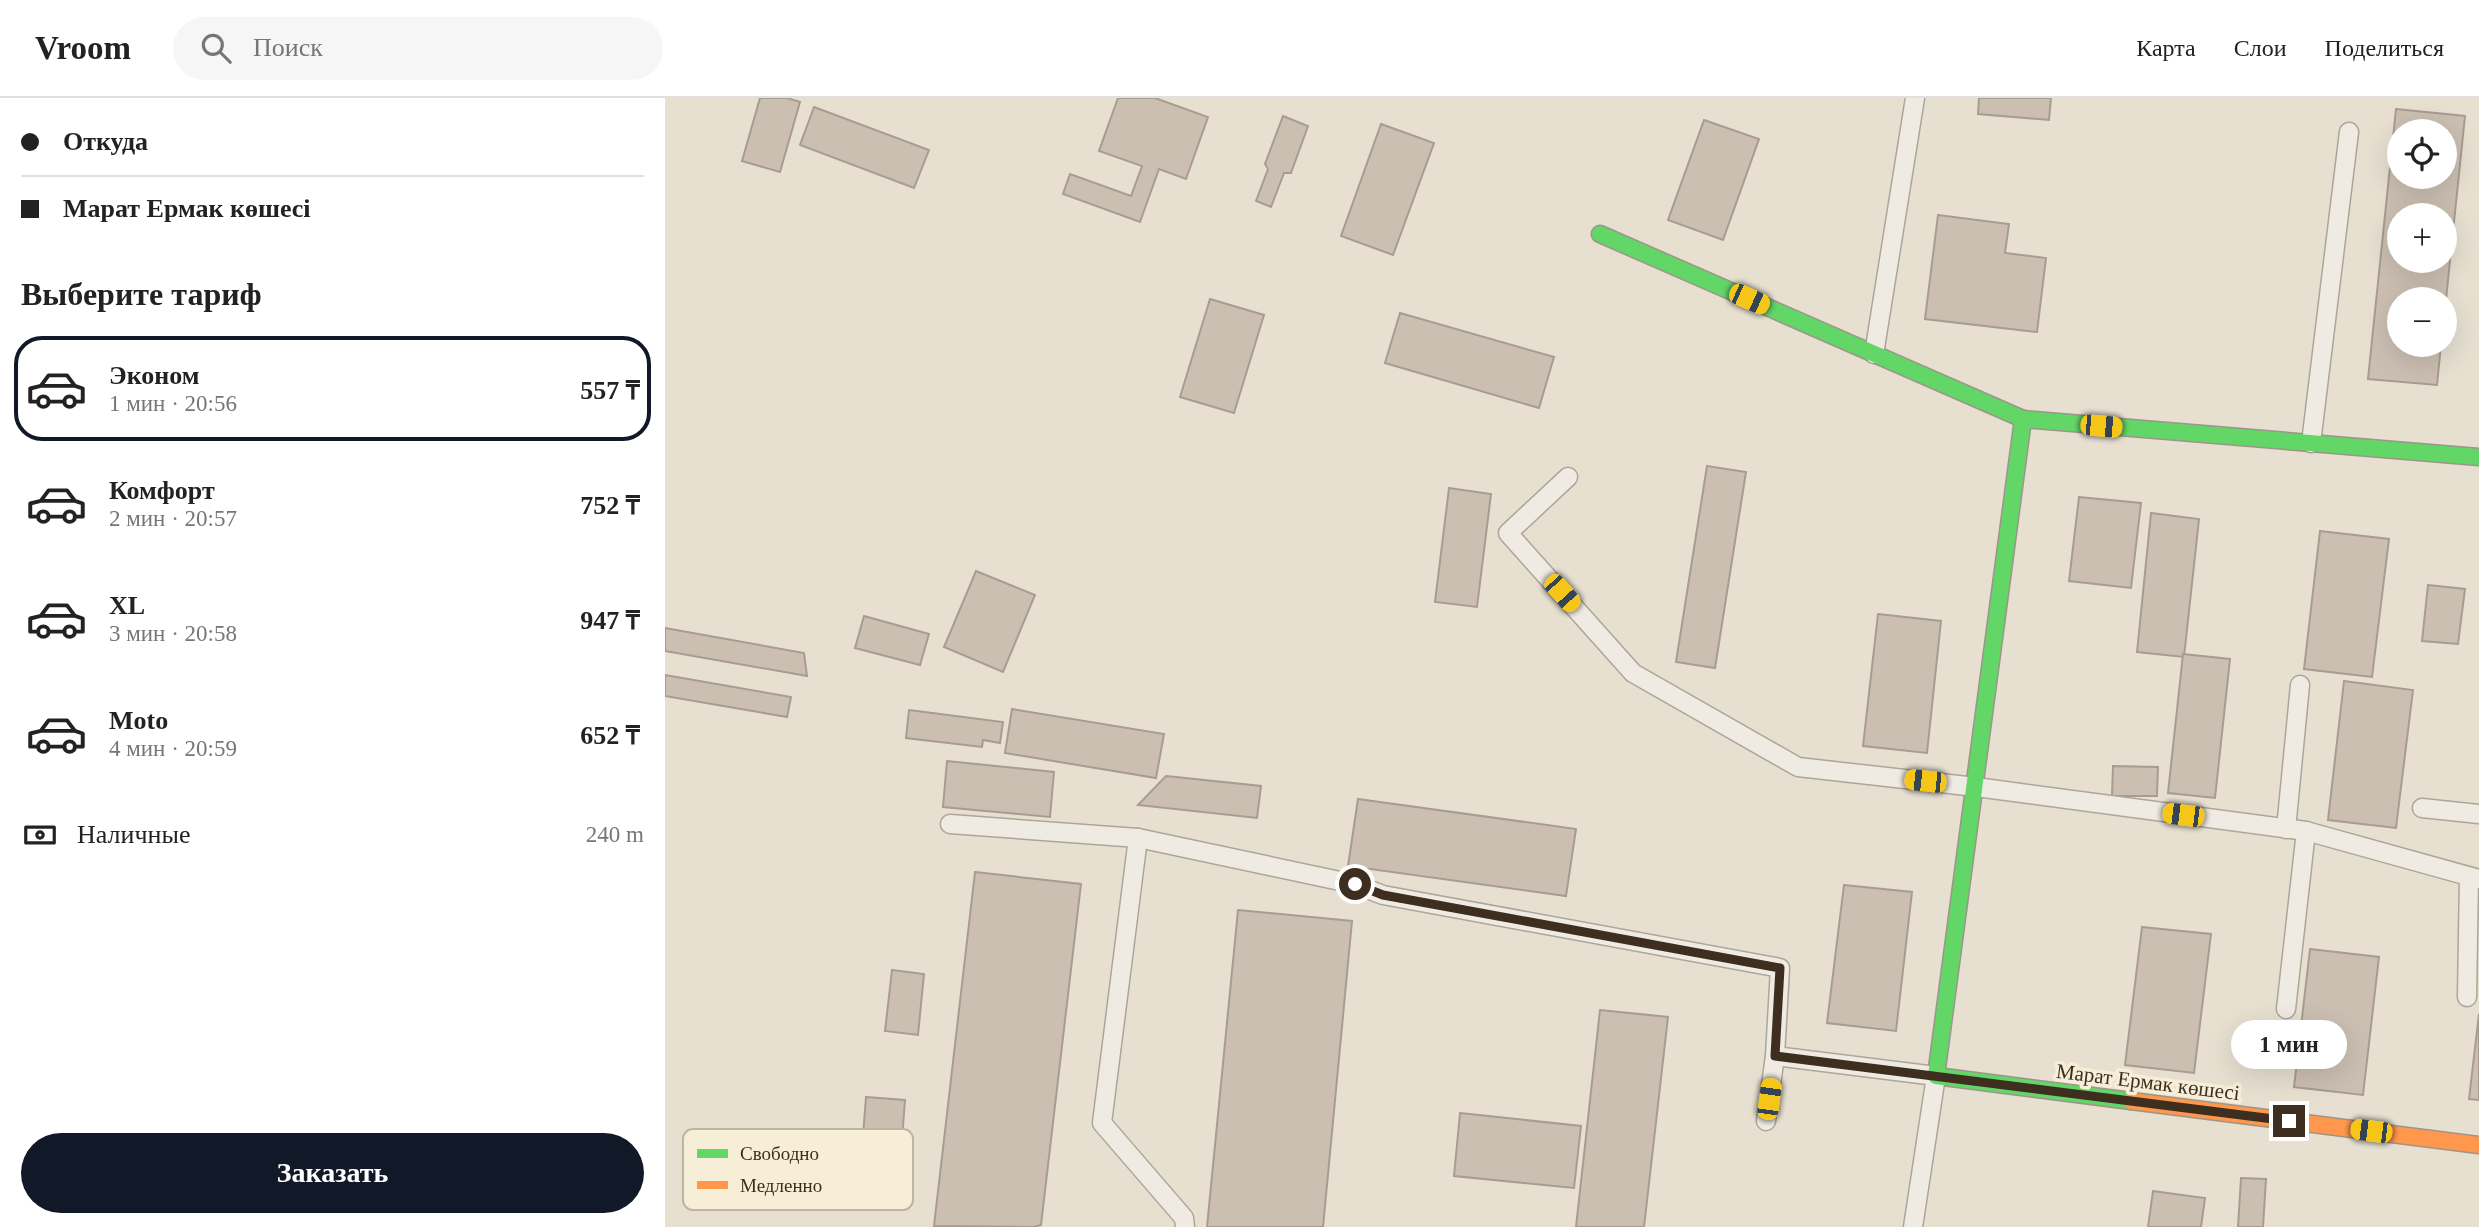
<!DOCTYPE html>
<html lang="ru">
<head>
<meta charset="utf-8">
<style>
  body { margin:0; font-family:"Times New Roman",serif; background:#f6f6f6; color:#222; height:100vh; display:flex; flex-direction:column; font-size:26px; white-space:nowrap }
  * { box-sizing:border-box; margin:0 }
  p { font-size:23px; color:#767676 }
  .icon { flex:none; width:38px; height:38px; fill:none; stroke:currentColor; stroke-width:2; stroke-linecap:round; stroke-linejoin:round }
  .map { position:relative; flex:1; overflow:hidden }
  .side { display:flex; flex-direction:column; background:#fff; width:665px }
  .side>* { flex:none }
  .top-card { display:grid; align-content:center; height:154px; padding:0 21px; background:#fff }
  .buttons { position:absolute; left:1722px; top:21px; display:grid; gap:14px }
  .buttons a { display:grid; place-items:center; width:70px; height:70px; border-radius:50%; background:#fff; box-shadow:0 7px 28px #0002; font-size:35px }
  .end { position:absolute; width:32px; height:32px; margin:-16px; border:9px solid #3d2e20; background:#fff; box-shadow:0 0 0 4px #fff }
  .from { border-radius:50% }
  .bubble { position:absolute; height:49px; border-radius:24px; background:#fff; box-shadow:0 7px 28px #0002; font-size:23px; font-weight:700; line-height:49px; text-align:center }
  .car { position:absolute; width:21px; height:42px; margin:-21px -10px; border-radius:9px; box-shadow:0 0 5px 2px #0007; background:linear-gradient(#f5c518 24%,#345 0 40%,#f5c518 0 76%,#345 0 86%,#f5c518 0) }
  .top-card b { display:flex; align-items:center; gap:24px; height:66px; font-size:26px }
  .top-card b+b { border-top:2px solid #e0e0e0 }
  .top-card i { width:18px; height:18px; background:#222 }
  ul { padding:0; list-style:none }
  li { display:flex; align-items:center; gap:21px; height:105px; margin:0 14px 10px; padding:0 7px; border:4px solid transparent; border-radius:28px }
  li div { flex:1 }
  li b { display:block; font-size:26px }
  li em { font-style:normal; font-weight:700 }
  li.on { border-color:#111827 }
  li>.icon { width:63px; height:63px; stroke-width:1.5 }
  h2 { padding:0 21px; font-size:32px; line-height:84px }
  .pay { display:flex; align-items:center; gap:18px; height:77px; padding:0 21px; font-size:26px }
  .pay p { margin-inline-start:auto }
  .button { display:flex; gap:14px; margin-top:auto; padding:14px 21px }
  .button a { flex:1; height:80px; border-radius:42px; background:#111827; color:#fff; font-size:28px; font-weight:700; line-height:80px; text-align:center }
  header { display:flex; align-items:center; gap:42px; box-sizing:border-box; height:98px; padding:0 35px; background:#fff; border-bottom:2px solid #e0e0e0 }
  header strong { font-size:33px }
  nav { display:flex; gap:38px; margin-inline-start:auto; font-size:24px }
  .search { width:490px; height:63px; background:#f6f6f6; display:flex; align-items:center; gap:18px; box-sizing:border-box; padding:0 24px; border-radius:38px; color:#767676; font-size:26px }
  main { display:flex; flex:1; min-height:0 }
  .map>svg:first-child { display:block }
  .building { fill:#cbbfb2; stroke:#a89c90; stroke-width:2; fill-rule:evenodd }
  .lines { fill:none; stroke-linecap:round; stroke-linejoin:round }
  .lane-casing { stroke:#ada599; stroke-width:21 }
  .fast-casing { stroke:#9c958a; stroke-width:19 }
  .slow-casing { stroke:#9c958a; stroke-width:19 }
  .lane { stroke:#efebe3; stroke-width:18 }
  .fast { stroke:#63d668; stroke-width:16 }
  .slow { stroke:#ff974d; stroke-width:16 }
  .route { stroke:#3d2e20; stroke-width:9 }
  .labels { text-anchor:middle; stroke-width:7; stroke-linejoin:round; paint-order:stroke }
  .street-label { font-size:21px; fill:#3d2e20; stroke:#f7eed8 }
  .key { fill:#f7eed8; stroke:#bfb4a1; stroke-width:2 }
  .key-label { font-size:19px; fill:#3d2e20 }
</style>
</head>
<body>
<header>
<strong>Vroom</strong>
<div class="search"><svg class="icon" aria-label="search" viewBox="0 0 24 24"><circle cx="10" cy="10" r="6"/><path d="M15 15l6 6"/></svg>Поиск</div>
<nav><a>Карта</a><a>Слои</a><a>Поделиться</a></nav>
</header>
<main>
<section class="side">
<div class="top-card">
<b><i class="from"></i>Откуда</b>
<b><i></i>Марат Ермак көшесі</b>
</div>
<h2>Выберите тариф</h2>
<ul>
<li class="on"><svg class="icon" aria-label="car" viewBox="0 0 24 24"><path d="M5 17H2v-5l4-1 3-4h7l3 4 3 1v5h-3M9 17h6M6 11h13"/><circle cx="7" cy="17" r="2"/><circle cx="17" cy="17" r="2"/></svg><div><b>Эконом</b><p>1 мин · 20:56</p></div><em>557 ₸</em></li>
<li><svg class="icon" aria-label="car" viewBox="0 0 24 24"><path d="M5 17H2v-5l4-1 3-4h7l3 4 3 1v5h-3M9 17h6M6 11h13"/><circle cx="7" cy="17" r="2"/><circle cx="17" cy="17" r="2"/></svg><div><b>Комфорт</b><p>2 мин · 20:57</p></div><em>752 ₸</em></li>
<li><svg class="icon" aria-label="car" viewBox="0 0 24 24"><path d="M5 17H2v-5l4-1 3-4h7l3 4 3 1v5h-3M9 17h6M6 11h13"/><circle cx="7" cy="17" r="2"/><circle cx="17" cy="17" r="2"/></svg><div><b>XL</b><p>3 мин · 20:58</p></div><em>947 ₸</em></li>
<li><svg class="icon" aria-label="car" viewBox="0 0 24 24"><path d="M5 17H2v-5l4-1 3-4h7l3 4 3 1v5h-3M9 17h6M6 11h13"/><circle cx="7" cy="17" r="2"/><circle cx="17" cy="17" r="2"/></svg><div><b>Moto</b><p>4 мин · 20:59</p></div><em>652 ₸</em></li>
</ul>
<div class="pay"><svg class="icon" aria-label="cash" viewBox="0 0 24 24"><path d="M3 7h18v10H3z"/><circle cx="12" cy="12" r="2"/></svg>Наличные<p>240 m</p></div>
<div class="button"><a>Заказать</a></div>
</section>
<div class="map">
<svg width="1814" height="1129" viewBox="0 0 1814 1129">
  <rect width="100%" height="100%" fill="#e7e0d1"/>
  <g class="building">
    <polygon points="95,0 122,0 135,4 115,74 77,63"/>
    <polygon points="453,0 490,0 543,19 521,81 494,71 475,124 398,96 405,76 466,98 477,68 434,53"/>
    <polygon points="1314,0 1386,0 1384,22 1313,16"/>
    <polygon points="149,9 264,52 249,90 135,47"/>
    <path d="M 1731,11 L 1800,18 L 1780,211 L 1780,201 L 1734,201 L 1734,247 L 1776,247 L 1772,287 L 1703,281 ZM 1734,33 L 1780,33 L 1780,79 L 1734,79 ZM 1734,117 L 1780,117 L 1780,163 L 1734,163 Z"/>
    <polygon points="618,18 643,28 626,75 619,75 606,109 591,103 603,71 600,66"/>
    <polygon points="1039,22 1094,41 1058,142 1003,122"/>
    <polygon points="716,26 769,45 728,157 676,138"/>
    <polygon points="1273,117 1344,126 1340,155 1381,160 1372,234 1260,221"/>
    <polygon points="545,201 599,217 569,315 515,299"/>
    <polygon points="735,215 889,259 874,310 720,265"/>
    <polygon points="1042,368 1081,374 1050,570 1011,564"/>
    <polygon points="784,390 826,396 812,509 770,504"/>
    <polygon points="1414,399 1476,405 1466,490 1404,483"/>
    <polygon points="1486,415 1534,421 1519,559 1472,554"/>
    <polygon points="1655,433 1724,441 1707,579 1639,571"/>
    <polygon points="311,473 370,497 338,574 279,549"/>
    <polygon points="1763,487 1800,491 1793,546 1757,543"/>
    <polygon points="1213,516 1276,523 1262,655 1198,648"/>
    <polygon points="199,518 264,536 255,567 190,550"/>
    <polygon points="0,530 139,555 142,578 0,553"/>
    <polygon points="1518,556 1565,561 1550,700 1503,695"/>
    <polygon points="0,577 126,599 122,619 0,598"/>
    <polygon points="1679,583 1748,592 1731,730 1663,722"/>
    <polygon points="347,611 499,636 491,680 340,655"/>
    <polygon points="244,612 338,624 335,645 318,642 317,649 241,640"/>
    <polygon points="282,663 389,674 385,719 278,709"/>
    <polygon points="1448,668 1493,669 1492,698 1447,698"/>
    <polygon points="501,678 596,688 592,720 473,707"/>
    <polygon points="693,701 911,731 901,798 683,768"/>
    <polygon points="310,774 416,786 376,1127 368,1129 269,1128"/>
    <polygon points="1179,787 1247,794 1231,933 1162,925"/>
    <polygon points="573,812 687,823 658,1129 542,1129"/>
    <polygon points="1477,829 1546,836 1529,975 1460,967"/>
    <polygon points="1645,851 1714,859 1698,997 1629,989"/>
    <polygon points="227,872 259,876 253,937 220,933"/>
    <polygon points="935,912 1003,919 979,1129 911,1129"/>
    <polygon points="1814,916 1814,1002 1804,1001"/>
    <polygon points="201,999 240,1002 232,1106 193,1103"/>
    <polygon points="795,1015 916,1028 909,1090 789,1078"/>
    <polygon points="1576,1080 1601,1081 1598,1129 1573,1129"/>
    <polygon points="1488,1093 1540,1100 1536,1129 1483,1129"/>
  </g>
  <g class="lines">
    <g class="lane-casing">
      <g id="lane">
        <polyline points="1209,256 1250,0"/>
        <polyline points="1646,345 1684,34"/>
        <polyline points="903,379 843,435 968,575 1133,669 1311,689 1641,733 1814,781"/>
        <polyline points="1757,710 1814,716"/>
        <polyline points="285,726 473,740 689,786 718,797 1115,870 1110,958 1101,1023"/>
        <polyline points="1621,731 1635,587"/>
        <polyline points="473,740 437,1025 519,1120 520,1129"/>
        <polyline points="1802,899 1804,779"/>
        <polyline points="1621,911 1641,733"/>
        <polyline points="1110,958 1271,978 1248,1129"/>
      </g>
    </g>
    <g class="fast-casing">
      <g id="fast">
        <polyline points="935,136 1358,321 1814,359"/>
        <polyline points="1358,321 1271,978 1466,1003"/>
      </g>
    </g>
    <g class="slow-casing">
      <polyline id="slow" points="1466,1003 1814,1047"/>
    </g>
    <use href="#lane" class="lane"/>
    <use href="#fast" class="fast"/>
    <use href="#slow" class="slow"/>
  </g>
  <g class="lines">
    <polyline class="route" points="690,786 718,797 1115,870 1110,958 1624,1023"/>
  </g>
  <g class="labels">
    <g class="street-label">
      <text transform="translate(1483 984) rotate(7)" y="7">Марат Ермак көшесі</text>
    </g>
  </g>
  <rect x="18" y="1031" width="230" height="81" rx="10" class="key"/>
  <rect x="32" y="1051" width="31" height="9" fill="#63d668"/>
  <rect x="32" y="1083" width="31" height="8" fill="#ff974d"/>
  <g class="key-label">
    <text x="75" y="1062">Свободно</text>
    <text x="75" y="1094">Медленно</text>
  </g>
</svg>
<div class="buttons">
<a><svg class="icon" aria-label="locate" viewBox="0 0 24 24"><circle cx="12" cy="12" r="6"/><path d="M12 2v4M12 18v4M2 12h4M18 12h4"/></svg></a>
<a>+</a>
<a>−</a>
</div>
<i class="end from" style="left:690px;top:786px"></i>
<i class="end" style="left:1624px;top:1023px"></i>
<div class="bubble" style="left:1566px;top:922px;width:116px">1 мин</div>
<i class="car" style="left:1084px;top:201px;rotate:114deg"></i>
<i class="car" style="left:1436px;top:328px;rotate:95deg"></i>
<i class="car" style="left:897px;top:495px;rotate:138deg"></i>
<i class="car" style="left:1260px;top:683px;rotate:276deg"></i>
<i class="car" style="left:1518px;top:717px;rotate:277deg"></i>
<i class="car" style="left:1104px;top:1001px;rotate:8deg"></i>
<i class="car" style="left:1706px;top:1033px;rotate:277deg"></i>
</div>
</main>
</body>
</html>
